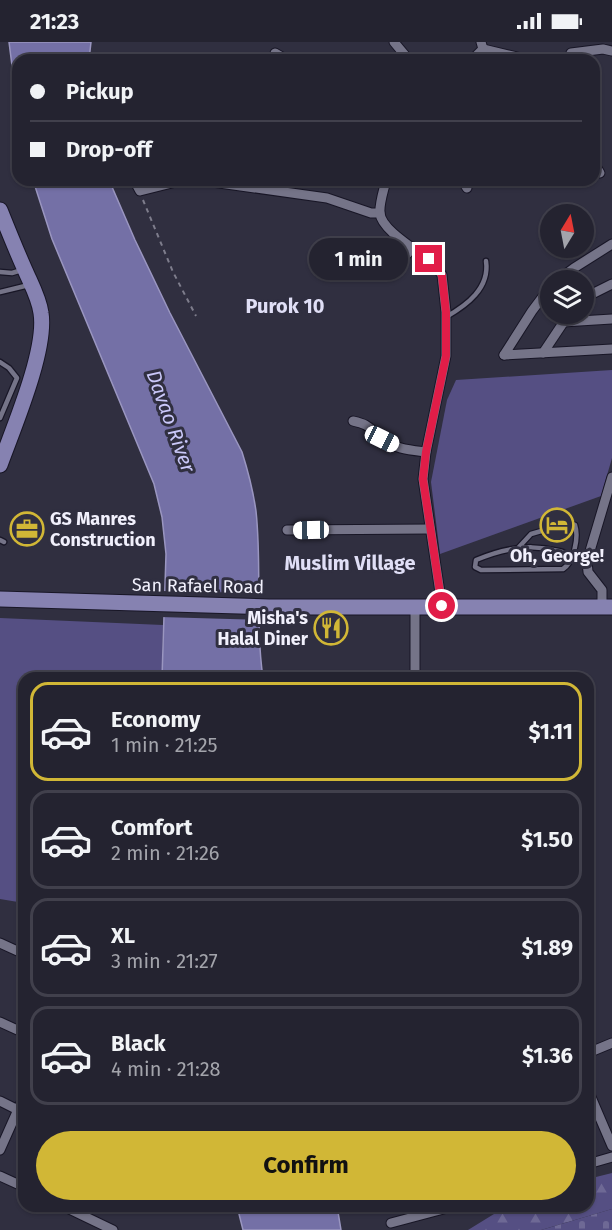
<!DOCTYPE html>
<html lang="en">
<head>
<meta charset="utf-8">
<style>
  body { margin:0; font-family:"Fira Sans",sans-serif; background:#2c2b38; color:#f1f3f6; height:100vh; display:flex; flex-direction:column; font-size:22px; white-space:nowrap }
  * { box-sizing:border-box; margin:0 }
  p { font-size:20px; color:#a3a4ab }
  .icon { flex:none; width:33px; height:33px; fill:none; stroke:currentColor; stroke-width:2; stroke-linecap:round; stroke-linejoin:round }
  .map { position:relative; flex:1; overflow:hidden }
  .sheet { position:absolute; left:18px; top:630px; width:576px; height:540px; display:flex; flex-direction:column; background:#242330; border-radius:18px; box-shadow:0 2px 4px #0004,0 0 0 2px #41404c }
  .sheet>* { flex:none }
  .banner { position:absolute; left:12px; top:12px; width:588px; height:132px; border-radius:18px; box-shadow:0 2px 4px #0004,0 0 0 2px #41404c; display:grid; align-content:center; height:132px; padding:0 18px; background:#242330 }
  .needle { width:39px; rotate:10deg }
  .buttons { position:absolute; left:540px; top:162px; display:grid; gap:12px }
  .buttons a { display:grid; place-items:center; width:54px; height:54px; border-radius:50%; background:#242330; box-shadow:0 2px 4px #0004,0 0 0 2px #41404c; font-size:30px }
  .end { position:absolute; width:27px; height:27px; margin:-14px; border:8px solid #e11d48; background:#fff; box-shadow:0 0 0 3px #fff }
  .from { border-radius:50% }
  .bubble { position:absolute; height:42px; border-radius:21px; background:#242330; box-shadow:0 2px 4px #0004,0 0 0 2px #41404c; font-size:20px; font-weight:700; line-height:42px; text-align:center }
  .car { position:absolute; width:18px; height:36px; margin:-18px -9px; border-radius:8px; box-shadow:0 0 4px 2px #0007; background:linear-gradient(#fff 24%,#345 0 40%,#fff 0 76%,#345 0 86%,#fff 0) }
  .banner b { display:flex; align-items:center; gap:21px; height:57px; font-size:22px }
  .banner b+b { border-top:2px solid #41404c }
  .banner i { width:15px; height:15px; background:#f1f3f6 }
  ul { padding:10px 0 0; list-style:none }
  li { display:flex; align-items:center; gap:18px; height:99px; margin:0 12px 9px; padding:0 6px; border:3px solid #41404c; border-radius:18px }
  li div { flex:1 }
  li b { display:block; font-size:22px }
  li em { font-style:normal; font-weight:700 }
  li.on { border-color:#d1b736 }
  li>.icon { width:54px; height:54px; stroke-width:1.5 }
  .primary-button { display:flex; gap:12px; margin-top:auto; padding:12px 18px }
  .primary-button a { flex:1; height:69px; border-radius:36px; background:#d1b736; color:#111; font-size:24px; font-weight:700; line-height:69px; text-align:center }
  .status { display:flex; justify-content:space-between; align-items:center; height:42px; padding:0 30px; background:#242330; direction:ltr }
  .status svg { height:16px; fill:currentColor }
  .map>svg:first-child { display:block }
  .grass { fill:#554f83 }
  .forest { fill:url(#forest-firs) }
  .cemetery { fill:url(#cemetery-stones) }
  .water { fill:#7470a6; stroke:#9a96c0; stroke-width:1.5 }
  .pier { fill:#302f40 }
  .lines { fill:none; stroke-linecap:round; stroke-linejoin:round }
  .lane-casing { stroke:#181626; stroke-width:7 }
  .street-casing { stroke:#181626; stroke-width:11 }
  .primary-casing { stroke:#181626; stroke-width:17 }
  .path { stroke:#7e7d8c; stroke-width:2; stroke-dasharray:4.5 4.5; stroke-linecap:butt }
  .lane { stroke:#757488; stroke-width:4.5 }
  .street { stroke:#757488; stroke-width:9 }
  .primary { stroke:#8682b1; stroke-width:15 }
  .route { stroke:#e11d48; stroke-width:8 }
  .labels { text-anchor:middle; stroke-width:6; stroke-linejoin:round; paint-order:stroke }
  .poi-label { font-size:18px; font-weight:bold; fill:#f1f0fc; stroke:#302f40; text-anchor:start }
  .street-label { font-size:18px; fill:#f1f0fc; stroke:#302f40 }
  .neighbourhood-label { font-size:20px; font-weight:bold; fill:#e0dff6; stroke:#302f40 }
  .water-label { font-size:20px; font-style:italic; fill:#cac8f9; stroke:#302f40 }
</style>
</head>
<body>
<div class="status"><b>21:23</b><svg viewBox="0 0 49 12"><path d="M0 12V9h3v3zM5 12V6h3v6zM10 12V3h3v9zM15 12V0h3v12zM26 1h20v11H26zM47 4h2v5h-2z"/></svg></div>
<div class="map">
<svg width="612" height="1188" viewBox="0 0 612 1188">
  <defs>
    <pattern id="forest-firs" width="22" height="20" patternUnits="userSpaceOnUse" patternTransform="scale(1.5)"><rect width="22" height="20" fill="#554f83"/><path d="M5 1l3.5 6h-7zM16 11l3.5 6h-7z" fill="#6e6995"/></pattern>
    <pattern id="cemetery-stones" width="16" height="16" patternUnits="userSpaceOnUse" patternTransform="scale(1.5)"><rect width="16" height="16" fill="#554f83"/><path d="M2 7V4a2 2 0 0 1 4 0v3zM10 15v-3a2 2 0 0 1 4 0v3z" fill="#6e6995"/></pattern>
  </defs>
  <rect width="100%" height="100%" fill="#302f40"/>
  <g class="grass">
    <polygon points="612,328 612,416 601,454 440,512 431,440 447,358 456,338"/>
    <polygon points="0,576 163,583 162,636 24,636 24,861 0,857"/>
  </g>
  <polygon class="forest" points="612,1131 612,1167 541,1188 468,1188 507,1164 588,1164 588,1137"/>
  <polygon class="cemetery" points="612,1167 612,1188 541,1188 548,1186"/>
  <g class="water">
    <polygon points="9,0 91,0 89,18 18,18 18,71"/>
    <path d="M 33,138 L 109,138 L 135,198 L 170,271 L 242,410 C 248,429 253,448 256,469 C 262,524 255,580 263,636 L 162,636 L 166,512 L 162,475 L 154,442 L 52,197 Z"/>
    <polygon points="237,1164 337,1164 341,1188 243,1188"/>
  </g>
  <polygon class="pier" points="161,549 261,551 261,578 160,575"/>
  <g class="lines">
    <g class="lane-casing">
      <g id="lane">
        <polyline points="0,230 12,231 22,228"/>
        <polyline points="0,250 29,243"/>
        <path d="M 446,275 C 467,263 490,246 486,219"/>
        <polyline points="0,320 9,326 17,336 0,376"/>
        <polyline points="0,498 4,500"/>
        <path d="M 519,505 L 531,492 L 569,481 L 575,483 C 579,495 574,520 563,527 L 481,528 L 475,525 L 476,518 C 516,501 548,501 587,519"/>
      </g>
    </g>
    <g class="street-casing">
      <g id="street">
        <polyline points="394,0 409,18"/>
        <polyline points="483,7 530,18"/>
        <polyline points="275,11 287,18"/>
        <polyline points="571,11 603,7 612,9"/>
        <polyline points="472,18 483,7 481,0"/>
        <polyline points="594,121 600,131"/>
        <polyline points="134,138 140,149 176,140 205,139 327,156 371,171 380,171"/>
        <path d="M 386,138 C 384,148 379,161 380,171 C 381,189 422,211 435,223 L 442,233 L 446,270 L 446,314 L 426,410 L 423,437 L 442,564"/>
        <polyline points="462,138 467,146"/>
        <path d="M 319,230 C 329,235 340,236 351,232 C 356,231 359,228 364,227 C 391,224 394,229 413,205"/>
        <polyline points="558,238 574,226 612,202"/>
        <polyline points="584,256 612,242"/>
        <polyline points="563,280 612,277"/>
        <polyline points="543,311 569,272"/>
        <polyline points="504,313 612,307"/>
        <polyline points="504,313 532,269 550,245"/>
        <path d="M 353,379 C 371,383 368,386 381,396 C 394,407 410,408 426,410"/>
        <polyline points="287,488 430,487"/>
        <polyline points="415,564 415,636"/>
        <polyline points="602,565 602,548 588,530 587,519 612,435"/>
        <polyline points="0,901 24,912"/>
        <polyline points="0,980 24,991"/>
        <polyline points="588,1011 612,1001"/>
        <polyline points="588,1048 612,1104"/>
        <polyline points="0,1059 24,1071"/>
        <polyline points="0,1108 24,1054"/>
        <polyline points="588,1122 612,1115"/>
        <polyline points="0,1134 24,1145"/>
        <polyline points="63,1164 113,1188"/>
        <polyline points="391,1181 455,1164"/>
      </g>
    </g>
    <g class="primary-casing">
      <g id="primary">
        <path d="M 0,168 C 8,188 16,208 25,228 C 31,242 39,256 41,271 C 47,308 13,387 0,423"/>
        <polyline points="0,557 269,565 612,565"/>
      </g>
    </g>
    <polyline class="path" points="143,158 173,230 196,274"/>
    <use href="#lane" class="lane"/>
    <use href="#street" class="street"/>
    <use href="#primary" class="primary"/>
  </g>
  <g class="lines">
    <polyline class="route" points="429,217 440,229 442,234 446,270 446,314 426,410 423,437 442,564"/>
  </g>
  <defs>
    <g id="hotel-ring" transform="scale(1.725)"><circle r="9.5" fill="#302f40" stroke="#d1b736" stroke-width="1.5"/><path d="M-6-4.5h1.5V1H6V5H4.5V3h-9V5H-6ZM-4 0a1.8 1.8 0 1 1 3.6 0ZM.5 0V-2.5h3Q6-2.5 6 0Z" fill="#d1b736"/></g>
    <g id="office-ring" transform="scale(1.725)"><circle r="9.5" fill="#302f40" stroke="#d1b736" stroke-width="1.5"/><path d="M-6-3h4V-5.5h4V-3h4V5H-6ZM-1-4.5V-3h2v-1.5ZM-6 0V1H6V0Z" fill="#d1b736"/></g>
    <g id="restaurant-ring" transform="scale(1.725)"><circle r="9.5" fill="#302f40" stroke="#d1b736" stroke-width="1.5"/><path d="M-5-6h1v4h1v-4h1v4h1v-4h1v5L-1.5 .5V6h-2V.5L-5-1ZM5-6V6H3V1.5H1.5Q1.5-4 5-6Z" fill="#d1b736"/></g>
  </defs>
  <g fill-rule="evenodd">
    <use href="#hotel-ring" x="557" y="483"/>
    <use href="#office-ring" x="27" y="487"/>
    <use href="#restaurant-ring" x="331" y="586"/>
  </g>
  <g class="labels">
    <g class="poi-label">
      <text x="50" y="483">GS Manres<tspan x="50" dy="21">Construction</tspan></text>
      <text x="557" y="520" text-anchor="middle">Oh, George!</text>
      <text x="308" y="582" text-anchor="end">Misha's<tspan x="308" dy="21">Halal Diner</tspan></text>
    </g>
    <g class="street-label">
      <text transform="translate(198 544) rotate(1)" y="6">San Rafael Road</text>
    </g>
    <g class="neighbourhood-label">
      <text x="285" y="271">Purok 10</text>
      <text x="350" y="528">Muslim Village</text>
    </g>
    <g class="water-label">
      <text transform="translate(171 379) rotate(70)" y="7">Davao River</text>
    </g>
  </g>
</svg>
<div class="buttons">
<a><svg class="needle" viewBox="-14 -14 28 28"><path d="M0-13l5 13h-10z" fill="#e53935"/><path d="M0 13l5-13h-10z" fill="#a3a4ab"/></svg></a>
<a><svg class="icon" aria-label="layers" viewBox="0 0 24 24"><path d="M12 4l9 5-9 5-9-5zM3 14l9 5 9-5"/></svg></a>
</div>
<i class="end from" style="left:442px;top:564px"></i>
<i class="end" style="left:429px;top:217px"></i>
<div class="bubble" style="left:309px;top:196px;width:99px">1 min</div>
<i class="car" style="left:382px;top:397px;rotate:116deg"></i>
<i class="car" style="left:311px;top:488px;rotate:269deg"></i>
<div class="banner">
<b><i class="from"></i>Pickup</b>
<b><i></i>Drop-off</b>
</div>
<section class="sheet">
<ul>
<li class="on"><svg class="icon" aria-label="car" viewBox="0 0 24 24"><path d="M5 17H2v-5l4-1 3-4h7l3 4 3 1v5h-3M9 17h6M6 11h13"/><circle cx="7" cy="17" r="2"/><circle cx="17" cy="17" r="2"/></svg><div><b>Economy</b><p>1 min · 21:25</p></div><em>$1.11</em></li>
<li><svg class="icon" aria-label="car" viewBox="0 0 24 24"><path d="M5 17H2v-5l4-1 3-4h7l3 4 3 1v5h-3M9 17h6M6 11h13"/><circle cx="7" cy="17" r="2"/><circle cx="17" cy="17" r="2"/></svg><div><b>Comfort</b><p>2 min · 21:26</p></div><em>$1.50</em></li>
<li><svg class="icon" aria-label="car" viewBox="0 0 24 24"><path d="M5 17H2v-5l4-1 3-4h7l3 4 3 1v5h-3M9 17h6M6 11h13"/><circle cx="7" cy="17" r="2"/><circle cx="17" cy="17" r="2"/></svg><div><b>XL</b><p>3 min · 21:27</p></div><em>$1.89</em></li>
<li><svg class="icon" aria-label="car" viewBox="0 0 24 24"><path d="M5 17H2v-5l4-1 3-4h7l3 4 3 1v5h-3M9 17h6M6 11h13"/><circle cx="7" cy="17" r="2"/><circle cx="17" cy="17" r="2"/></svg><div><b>Black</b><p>4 min · 21:28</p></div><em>$1.36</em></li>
</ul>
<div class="primary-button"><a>Confirm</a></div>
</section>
</div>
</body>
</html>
